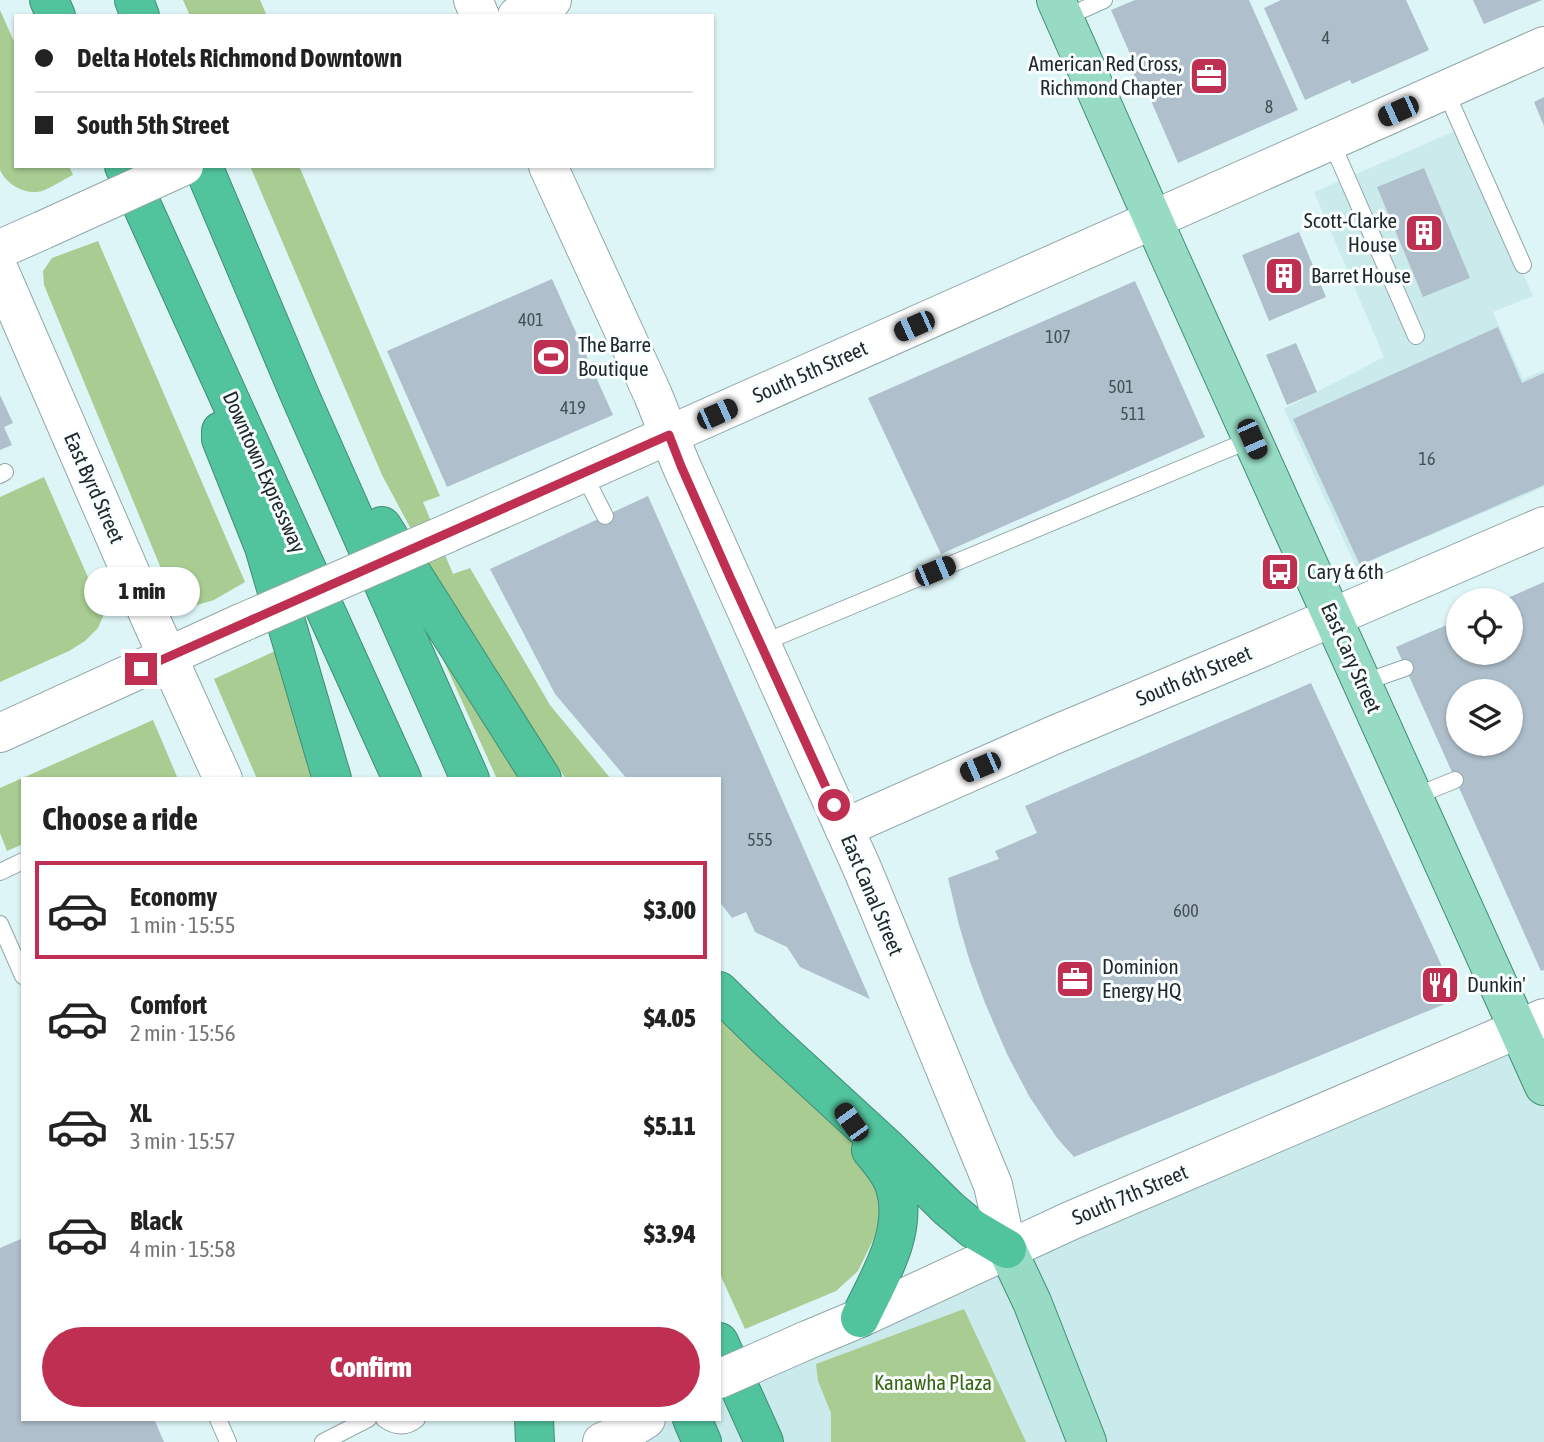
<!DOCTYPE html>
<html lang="en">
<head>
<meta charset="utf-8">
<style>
  body { margin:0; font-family:"Asap Condensed",sans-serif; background:#f2f2f2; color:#222; height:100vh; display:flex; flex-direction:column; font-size:26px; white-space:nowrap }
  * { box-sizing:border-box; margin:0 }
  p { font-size:23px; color:#767676 }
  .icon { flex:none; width:38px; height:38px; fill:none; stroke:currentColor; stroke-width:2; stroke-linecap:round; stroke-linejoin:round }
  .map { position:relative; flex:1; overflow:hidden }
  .side { position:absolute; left:21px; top:777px; width:700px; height:644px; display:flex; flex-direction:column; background:#fff; border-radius:0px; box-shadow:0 2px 5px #0004 }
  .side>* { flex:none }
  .hud { position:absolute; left:14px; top:14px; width:700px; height:154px; border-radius:0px; box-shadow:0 2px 5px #0004; display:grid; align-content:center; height:154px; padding:0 21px; background:#fff }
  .fabs { position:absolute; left:1446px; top:588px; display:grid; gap:14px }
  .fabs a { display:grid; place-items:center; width:77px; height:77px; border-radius:50%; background:#fff; box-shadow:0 2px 5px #0004; font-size:35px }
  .end { position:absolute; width:32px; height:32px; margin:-16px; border:9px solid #bf2f51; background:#fff; box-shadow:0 0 0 4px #fff }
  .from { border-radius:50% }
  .bubble { position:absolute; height:49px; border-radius:24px; background:#fff; box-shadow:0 2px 5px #0004; font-size:23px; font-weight:800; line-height:49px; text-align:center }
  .car { position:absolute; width:21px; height:42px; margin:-21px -10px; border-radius:9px; box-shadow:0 0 5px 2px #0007; background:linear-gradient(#222 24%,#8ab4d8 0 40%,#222 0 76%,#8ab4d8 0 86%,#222 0) }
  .hud b { display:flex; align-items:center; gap:24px; height:66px; font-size:26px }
  .hud b+b { border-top:2px solid #e0e0e0 }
  .hud i { width:18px; height:18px; background:#222 }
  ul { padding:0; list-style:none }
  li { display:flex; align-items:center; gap:21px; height:98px; margin:0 14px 10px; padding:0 7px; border:4px solid transparent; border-radius:0px }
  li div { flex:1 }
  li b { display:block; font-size:26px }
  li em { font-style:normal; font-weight:800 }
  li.active { border-color:#bf2f51 }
  li>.icon { width:63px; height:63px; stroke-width:1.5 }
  h2 { padding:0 21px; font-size:32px; line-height:84px }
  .button { display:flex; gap:14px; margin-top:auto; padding:14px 21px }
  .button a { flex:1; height:80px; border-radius:42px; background:#bf2f51; color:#fff; font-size:28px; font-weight:800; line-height:80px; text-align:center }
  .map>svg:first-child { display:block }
  .built { fill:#caeaec }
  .green { fill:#a8cc91 }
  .building { fill:#afc0cc; fill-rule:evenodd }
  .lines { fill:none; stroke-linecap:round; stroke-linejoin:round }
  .lane-casing { stroke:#91a7a9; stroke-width:18 }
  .secondary-casing { stroke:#91a7a9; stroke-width:40 }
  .primary-casing { stroke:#408d75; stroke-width:40 }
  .highway-casing { stroke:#408d75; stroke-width:40 }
  .lane { stroke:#fff; stroke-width:16 }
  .secondary { stroke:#fff; stroke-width:38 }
  .primary { stroke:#97dbc4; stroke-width:38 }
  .highway { stroke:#51c39d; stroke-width:38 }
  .secondary-bridge-casing { stroke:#91a7a9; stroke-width:40; stroke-linecap:butt }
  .secondary-bridge { stroke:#fff; stroke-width:38 }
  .route { stroke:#bf2f51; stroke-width:9 }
  .labels { text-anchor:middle; stroke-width:6; stroke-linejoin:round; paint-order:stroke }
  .number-label { font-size:18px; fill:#445053 }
  .poi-label { font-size:21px; fill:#212a2b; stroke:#f9fefe; text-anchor:start }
  .street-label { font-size:21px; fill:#212a2b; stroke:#f9fefe }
  .park-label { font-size:21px; fill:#3a6513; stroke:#f9fefe }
</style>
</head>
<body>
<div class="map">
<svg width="1544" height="1442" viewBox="0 0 1544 1442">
  <rect width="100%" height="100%" fill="#def5f7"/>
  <g class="built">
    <polygon points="1460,129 1533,296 1493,312 1523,379 1544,370 1544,487 1356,567 1284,409 1384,357 1314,192"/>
    <polygon points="1544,1026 1544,1442 630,1442 680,1419 719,1419 719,1401"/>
  </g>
  <g class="green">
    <polygon points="183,0 260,0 267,16 190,16"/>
    <path d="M 0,10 L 16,46 L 16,166 L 69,166 L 73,175 C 64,179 45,192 37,192 C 21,193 6,183 0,170 Z"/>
    <polygon points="250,166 299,166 440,496 423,502 453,574 470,568 550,705 611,779 566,779 471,641 382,475"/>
    <polygon points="98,241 245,582 214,600 190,607 177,593 160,566 44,285 43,271 52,258"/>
    <polygon points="44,477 104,614 98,628 85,641 69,651 0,682 0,497"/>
    <polygon points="429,628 530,779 497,779"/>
    <polygon points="275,651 300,734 311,779 257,779 214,679"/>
    <polygon points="153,720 178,779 23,779 23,844 7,851 0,833 0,788"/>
    <polygon points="719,1011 851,1140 868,1162 883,1208 874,1238 858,1271 836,1291 745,1329 719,1272"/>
    <polygon points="964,1309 1026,1442 831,1442 831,1413 818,1381 816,1364"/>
  </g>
  <g class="building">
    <polygon points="1135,0 1249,0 1298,110 1178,163 1145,87 1140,89 1130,65 1134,63 1111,10"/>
    <polygon points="1281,0 1406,0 1429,50 1352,84 1350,80 1305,100 1264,8"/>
    <polygon points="1473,0 1542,0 1484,24"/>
    <polygon points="1544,97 1544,126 1534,102"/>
    <polygon points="1424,168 1470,278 1423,297 1377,187"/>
    <polygon points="1299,232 1326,297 1269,321 1242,255"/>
    <polygon points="552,279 613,415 447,487 387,351"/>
    <polygon points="1135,281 1205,437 941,554 868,398"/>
    <polygon points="1498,327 1522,383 1544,373 1544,485 1360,565 1293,419"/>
    <polygon points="1296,343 1317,392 1287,405 1266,355"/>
    <polygon points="0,395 13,423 4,427 12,445 0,450"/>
    <polygon points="648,496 748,722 870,999 800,967 787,947 755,932 746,912 732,918 719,901 719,779 627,779 555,694 490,569"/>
    <path d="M 1544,582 L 1544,970 L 1541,971 L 1396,647 L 1458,620 L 1458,653 L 1510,653 L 1510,600 L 1503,600 ZM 1458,691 L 1510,691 L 1510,744 L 1458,744 Z"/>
    <polygon points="1311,683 1457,999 1074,1157 1057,1138 1029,1096 1007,1054 985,1003 970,962 959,925 948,878 999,859 995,851 1037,833 1025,806"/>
    <polygon points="23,1238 23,1419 154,1419 164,1442 0,1442 0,1248"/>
  </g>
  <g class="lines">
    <g class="lane-casing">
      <g id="lane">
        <polyline points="1064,18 1104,0"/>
        <polyline points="1445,90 1523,265"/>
        <polyline points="1331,141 1416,336"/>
        <polyline points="583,473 605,516"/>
        <polyline points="0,475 5,472"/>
        <polyline points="760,644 1252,439"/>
        <polyline points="1362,683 1405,668"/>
        <polyline points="1413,797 1455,780"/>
        <polyline points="0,872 23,861"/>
        <polyline points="0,924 23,976"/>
        <polyline points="218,1419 228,1442"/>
        <path d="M 384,1419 C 395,1427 406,1428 417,1419"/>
        <polyline points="323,1442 368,1419"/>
      </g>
    </g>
    <g class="secondary-casing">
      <g id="secondary">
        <polyline points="473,0 480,16"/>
        <polyline points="517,16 552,0"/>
        <polyline points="548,166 653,395 681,465 862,868 993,1185 1007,1249"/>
        <polyline points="0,249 43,230"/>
        <polyline points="0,272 151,620 223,779"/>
        <polyline points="446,534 1544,46"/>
        <polyline points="0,733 241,623"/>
        <polyline points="844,828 1054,735 1259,649 1544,526"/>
        <polyline points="805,1341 860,1318 1070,1221 1544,1018"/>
        <polyline points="602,1442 625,1432 646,1419"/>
      </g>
    </g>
    <g class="primary-casing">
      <g id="primary">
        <polyline points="1056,0 1167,251 1544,1086"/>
        <polyline points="1007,1249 1032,1302 1087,1442"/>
      </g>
    </g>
    <g class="highway-casing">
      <g id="highway">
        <polyline points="49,0 56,16"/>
        <polyline points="134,0 140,16"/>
        <polyline points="124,166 402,779"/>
        <polyline points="203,166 301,398 470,779"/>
        <polyline points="221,431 221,439 264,547 332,779"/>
        <polyline points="382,526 542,779"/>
        <polyline points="719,991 767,1038 888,1149 949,1209 973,1229 1007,1249"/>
        <path d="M 860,1318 C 878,1279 909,1232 895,1187 C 891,1173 880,1161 871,1150"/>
        <polyline points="719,1342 764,1442"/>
        <polyline points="534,1419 535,1442"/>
        <polyline points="692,1419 702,1442"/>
      </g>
    </g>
    <use href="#lane" class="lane"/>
    <use href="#secondary" class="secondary"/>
    <use href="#primary" class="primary"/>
    <use href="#highway" class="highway"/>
    <g class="secondary-bridge-casing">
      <g id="secondary-bridge">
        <polyline points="43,230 184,166"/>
        <polyline points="241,623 446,534"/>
        <polyline points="719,1379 805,1341"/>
      </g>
    </g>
    <use href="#secondary-bridge" class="secondary-bridge"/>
  </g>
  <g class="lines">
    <polyline class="route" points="141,669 669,435 681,466 730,577 834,805"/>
  </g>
  <defs>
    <g id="office-square" transform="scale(2.0125)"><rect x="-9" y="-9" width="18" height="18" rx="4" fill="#bf2f51" stroke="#f9fefe"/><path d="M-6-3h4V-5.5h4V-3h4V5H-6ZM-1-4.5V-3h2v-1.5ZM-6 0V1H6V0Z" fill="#fff"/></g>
    <g id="building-square" transform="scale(2.0125)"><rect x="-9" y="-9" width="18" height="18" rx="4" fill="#bf2f51" stroke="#f9fefe"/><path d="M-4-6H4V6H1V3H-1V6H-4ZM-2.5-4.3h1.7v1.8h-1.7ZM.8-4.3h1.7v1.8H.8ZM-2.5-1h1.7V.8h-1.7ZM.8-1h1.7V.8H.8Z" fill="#fff"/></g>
    <g id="stadium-square" transform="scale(2.0125)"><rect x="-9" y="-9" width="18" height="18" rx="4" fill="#bf2f51" stroke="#f9fefe"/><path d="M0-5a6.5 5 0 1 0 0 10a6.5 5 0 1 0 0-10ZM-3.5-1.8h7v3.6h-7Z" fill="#fff"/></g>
    <g id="bus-square" transform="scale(2.0125)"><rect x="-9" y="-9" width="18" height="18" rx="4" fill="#bf2f51" stroke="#f9fefe"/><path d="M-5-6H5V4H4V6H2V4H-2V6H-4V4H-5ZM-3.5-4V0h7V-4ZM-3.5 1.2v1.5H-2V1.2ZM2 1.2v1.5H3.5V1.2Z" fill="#fff"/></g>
    <g id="restaurant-square" transform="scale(2.0125)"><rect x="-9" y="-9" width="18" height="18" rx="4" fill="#bf2f51" stroke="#f9fefe"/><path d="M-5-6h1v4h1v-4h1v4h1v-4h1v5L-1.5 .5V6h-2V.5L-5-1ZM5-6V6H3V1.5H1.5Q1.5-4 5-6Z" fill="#fff"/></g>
  </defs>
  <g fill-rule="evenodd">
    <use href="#office-square" x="1209" y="76"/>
    <use href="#building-square" x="1424" y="233"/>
    <use href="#building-square" x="1284" y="276"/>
    <use href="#stadium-square" x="551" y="357"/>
    <use href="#bus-square" x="1280" y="572"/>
    <use href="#office-square" x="1075" y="979"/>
    <use href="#restaurant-square" x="1440" y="985"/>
  </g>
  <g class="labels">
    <g class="number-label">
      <text x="1326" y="44">4</text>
      <text x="1269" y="113">8</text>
      <text x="531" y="326">401</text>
      <text x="1058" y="343">107</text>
      <text x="1121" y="393">501</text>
      <text x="573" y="414">419</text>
      <text x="1133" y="420">511</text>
      <text x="1427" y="465">16</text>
      <text x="760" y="846">555</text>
      <text x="1186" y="917">600</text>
    </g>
    <g class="poi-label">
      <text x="1182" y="71" text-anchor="end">American Red Cross,<tspan x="1182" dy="24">Richmond Chapter</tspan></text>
      <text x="1397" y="228" text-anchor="end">Scott-Clarke<tspan x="1397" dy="24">House</tspan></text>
      <text x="1311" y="283">Barret House</text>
      <text x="578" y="352">The Barre<tspan x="578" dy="24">Boutique</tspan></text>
      <text x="1307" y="579">Cary &amp; 6th</text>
      <text x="1102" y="974">Dominion<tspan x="1102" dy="24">Energy HQ</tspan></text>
      <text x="1467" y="992">Dunkin'</text>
    </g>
    <g class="street-label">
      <text transform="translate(810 372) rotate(-24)" y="7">South 5th Street</text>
      <text transform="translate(264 472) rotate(66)" y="7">Downtown Expressway</text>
      <text transform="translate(94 488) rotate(66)" y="7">East Byrd Street</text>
      <text transform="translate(1351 658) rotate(66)" y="7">East Cary Street</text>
      <text transform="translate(1194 676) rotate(-23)" y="7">South 6th Street</text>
      <text transform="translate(872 895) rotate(67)" y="7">East Canal Street</text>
      <text transform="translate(1130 1195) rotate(-23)" y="7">South 7th Street</text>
    </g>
    <g class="park-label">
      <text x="933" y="1390">Kanawha Plaza</text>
    </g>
  </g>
</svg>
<div class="fabs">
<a><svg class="icon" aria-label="locate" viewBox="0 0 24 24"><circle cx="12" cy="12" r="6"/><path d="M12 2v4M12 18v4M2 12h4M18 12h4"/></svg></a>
<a><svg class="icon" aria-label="layers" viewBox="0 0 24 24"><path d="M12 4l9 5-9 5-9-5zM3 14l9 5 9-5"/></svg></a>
</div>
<i class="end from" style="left:834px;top:805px"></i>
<i class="end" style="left:141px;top:669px"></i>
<div class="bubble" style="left:84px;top:567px;width:116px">1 min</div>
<i class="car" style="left:1398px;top:111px;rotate:246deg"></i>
<i class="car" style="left:914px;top:326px;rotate:246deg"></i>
<i class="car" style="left:717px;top:414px;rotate:66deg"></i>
<i class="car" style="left:1252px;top:439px;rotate:156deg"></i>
<i class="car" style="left:935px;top:571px;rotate:67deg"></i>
<i class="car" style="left:980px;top:767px;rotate:247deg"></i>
<i class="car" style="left:851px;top:1122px;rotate:324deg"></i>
<div class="hud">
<b><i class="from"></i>Delta Hotels Richmond Downtown</b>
<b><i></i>South 5th Street</b>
</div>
<section class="side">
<h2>Choose a ride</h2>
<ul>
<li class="active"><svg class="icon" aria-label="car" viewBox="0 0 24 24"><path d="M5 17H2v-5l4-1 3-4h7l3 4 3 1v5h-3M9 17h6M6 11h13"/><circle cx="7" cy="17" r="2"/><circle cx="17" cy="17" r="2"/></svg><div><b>Economy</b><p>1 min · 15:55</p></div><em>$3.00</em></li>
<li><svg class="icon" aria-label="car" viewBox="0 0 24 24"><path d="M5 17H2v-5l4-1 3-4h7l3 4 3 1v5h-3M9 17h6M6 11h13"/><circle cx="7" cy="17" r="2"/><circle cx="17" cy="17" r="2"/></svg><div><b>Comfort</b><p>2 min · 15:56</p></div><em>$4.05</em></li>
<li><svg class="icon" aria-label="car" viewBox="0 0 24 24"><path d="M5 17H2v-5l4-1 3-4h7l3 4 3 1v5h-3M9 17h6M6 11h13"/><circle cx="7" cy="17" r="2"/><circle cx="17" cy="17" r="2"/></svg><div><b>XL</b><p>3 min · 15:57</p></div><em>$5.11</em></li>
<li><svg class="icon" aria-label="car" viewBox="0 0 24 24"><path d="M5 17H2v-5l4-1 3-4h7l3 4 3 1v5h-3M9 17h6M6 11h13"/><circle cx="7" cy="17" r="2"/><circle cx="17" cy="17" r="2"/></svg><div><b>Black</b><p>4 min · 15:58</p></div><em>$3.94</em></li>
</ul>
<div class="button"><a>Confirm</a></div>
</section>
</div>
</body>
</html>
